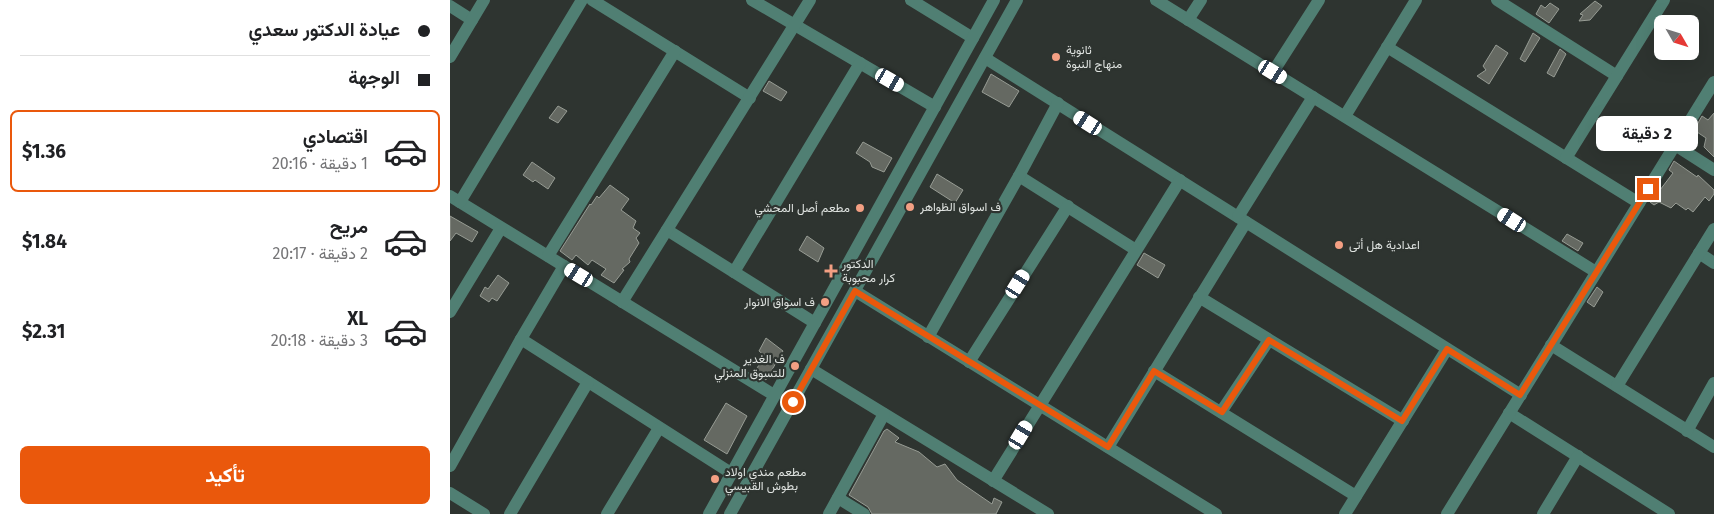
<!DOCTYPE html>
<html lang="ar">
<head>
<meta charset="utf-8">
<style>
  body { margin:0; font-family:"Fira Sans",Vazirmatn,sans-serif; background:#f6f6f6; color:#202124; direction:rtl; height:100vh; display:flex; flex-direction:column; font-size:19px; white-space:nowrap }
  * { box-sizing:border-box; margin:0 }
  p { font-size:16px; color:#757577 }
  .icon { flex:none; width:28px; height:28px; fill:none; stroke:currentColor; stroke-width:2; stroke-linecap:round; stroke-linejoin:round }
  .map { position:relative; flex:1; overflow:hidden; direction:ltr }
  .drawer { display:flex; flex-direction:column; background:#fff; width:450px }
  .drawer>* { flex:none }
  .guide { display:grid; align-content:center; height:110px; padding:0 20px; background:#fff }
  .needle { width:32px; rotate:129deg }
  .fabs { position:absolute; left:1204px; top:15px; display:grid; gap:10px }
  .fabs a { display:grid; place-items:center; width:45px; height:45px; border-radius:8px; background:#fff; box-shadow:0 5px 20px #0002; font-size:25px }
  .end { position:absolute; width:22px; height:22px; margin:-11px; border:6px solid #ea580c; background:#fff; box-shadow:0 0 0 2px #fff }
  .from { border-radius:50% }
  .bubble { position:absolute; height:35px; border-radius:8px; background:#fff; box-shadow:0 5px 20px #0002; font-size:16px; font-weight:700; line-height:35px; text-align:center; direction:rtl }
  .car { position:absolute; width:15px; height:30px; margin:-15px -8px; border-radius:6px; box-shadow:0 0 4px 1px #0007; background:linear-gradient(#fff 24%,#345 0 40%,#fff 0 76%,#345 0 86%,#fff 0) }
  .guide b { display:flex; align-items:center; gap:18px; height:48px; font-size:19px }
  .guide b+b { border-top:1px solid #e0e0e0 }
  .guide i { width:12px; height:12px; background:#202124 }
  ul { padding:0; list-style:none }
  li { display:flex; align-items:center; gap:15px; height:82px; margin:0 10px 8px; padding:0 10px; border:2px solid transparent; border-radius:8px }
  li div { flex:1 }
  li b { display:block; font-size:19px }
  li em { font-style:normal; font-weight:700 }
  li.current { border-color:#ea580c }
  li>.icon { width:45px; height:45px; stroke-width:1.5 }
  .button { display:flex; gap:10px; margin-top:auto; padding:10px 20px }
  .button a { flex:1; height:58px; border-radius:8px; background:#ea580c; color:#fff; font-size:20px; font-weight:700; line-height:58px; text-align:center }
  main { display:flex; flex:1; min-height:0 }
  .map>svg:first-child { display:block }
  .building { fill:#656962; stroke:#979c94 }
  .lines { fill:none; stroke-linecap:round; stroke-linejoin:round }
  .minor { stroke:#507f73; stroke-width:12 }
  .route { stroke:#ea580c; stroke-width:6 }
  .poi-dot { fill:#f39f83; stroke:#2e3430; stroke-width:2 }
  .labels { text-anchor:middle; stroke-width:4.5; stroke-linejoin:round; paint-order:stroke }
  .poi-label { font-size:12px; fill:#dfe3e0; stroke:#2e3430; text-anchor:start }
</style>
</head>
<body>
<main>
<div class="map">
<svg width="1264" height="514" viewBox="0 0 1264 514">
  <rect width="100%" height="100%" fill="#2e3430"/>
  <g class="building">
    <polygon points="1145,1 1152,6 1140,20 1129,21 1133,15 1130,14"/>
    <polygon points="1100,3 1109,9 1099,23 1086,14 1091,5 1095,8"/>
    <polygon points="1083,33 1090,38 1075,62 1070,59"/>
    <polygon points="1046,45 1058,53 1039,84 1027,76 1036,70 1033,66"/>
    <polygon points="1110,49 1116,54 1104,77 1097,73"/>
    <polygon points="541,74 569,91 559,107 532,92"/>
    <polygon points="319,81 337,92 331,101 313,91"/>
    <polygon points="108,106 117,111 108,123 99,118"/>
    <polygon points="1264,113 1264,157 1254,147 1256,138 1244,130 1252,116 1258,120"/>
    <polygon points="413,142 442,158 434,172 422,167 420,162 406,153"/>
    <polygon points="1224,161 1247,177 1248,175 1264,190 1264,194 1259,201 1255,197 1243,212 1238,208 1236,210 1226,203 1221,208 1209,202 1204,205 1200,202 1208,189 1210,190 1223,173 1219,170"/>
    <polygon points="82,162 105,178 98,189 85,180 83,182 73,175"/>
    <polygon points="487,174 513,190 505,203 480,187"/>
    <polygon points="160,185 179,199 171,210 186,221 183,228 190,233 186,238 189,243 179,259 180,262 172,269 174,270 164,283 151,275 156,269 142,260 138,265 126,255 122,260 110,251 140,204 141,205 147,196 149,198"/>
    <polygon points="0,216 28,232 22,242 6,233 0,241"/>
    <polygon points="1117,234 1133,243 1128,251 1112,241"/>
    <polygon points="357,236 374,248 368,262 349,250"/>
    <polygon points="694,253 715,265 708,278 687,265"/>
    <polygon points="48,275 59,283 47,301 42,298 39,302 30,296 35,287 38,289"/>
    <polygon points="1147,287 1153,292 1144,307 1137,302"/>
    <polygon points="316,338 333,351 316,380 305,371 315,356 309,351"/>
    <polygon points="276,403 297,416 277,454 254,440"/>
    <polygon points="437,429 449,438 445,442 469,452 487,467 495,464 507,480 542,504 544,498 552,502 546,514 422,514 418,507 399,495 434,431"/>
  </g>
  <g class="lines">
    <g class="minor">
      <polyline points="142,0 300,98"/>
      <polyline points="302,0 485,107"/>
      <polyline points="461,0 523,38"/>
      <polyline points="706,0 1146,272"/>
      <polyline points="1047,0 1167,76"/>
      <polyline points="0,6 22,20"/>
      <polyline points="738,20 751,0"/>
      <polyline points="937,47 1189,203"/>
      <polyline points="0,57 34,0"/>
      <polyline points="535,58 1071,395"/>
      <polyline points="823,72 869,0"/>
      <polyline points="895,116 966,0"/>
      <polyline points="1225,145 1264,170"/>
      <polyline points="1116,158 1214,0"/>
      <polyline points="569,176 686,250"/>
      <polyline points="0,196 324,395"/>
      <polyline points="10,202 132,0"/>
      <polyline points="788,217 863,97"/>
      <polyline points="217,230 365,323"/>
      <polyline points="1249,253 1264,263"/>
      <polyline points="98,256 225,51"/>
      <polyline points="284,272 410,63"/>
      <polyline points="405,291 766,514"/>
      <polyline points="749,297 953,421"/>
      <polyline points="172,302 360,0"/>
      <polyline points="0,312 51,228"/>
      <polyline points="478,337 569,176 608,103"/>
      <polyline points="71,339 281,473"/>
      <polyline points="1101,345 1264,447"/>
      <polyline points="519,362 618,206"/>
      <polyline points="361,369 598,514"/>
      <polyline points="704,371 906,496"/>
      <polyline points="1167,386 1264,229"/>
      <polyline points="771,412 819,340"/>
      <polyline points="1059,413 1219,514"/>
      <polyline points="1237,431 1264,383"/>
      <polyline points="658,447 796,222"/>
      <polyline points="0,466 71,339 114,266"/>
      <polyline points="543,481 730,180"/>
      <polyline points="0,493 34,514"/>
      <polyline points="388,498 414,514"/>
      <polyline points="60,514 138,382"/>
      <polyline points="157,514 209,428"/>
      <polyline points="259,514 544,0"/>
      <polyline points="280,514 567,0"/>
      <polyline points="379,514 434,414"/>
      <polyline points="895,514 997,349"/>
      <polyline points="997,514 1264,82"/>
      <polyline points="1093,514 1128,456"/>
    </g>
  </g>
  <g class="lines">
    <polyline class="route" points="343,402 405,291 658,447 704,371 772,412 819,340 952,421 997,349 1070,395 1198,189"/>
  </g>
  <g class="poi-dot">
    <circle cx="606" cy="57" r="5"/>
    <circle cx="460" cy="207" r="5"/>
    <circle cx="410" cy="208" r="5"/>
    <circle cx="889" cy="245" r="5"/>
    <path d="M378.5 263.5h5v5h5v5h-5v5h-5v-5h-5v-5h5z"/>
    <circle cx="375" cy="302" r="5"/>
    <circle cx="345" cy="366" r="5"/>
    <circle cx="265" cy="479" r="5"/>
  </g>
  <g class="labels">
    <g class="poi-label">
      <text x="616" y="54">ثانوية<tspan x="616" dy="14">منهاج النبوة</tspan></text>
      <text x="470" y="211">ف اسواق الظواهر</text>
      <text x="400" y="212" text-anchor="end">مطعم أصل المحشي</text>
      <text x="899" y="249">اعدادية هل أتى</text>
      <text x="392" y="268">الدكتور<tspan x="392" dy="14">كرار محبوبة</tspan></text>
      <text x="365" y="306" text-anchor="end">ف اسواق الانوار</text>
      <text x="335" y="363" text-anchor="end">ف الغدير<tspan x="335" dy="14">للتسوق المنزلي</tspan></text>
      <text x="275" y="476">مطعم مندي اولاد<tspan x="275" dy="14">بطوش القبيسي</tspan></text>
    </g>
  </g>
</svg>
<div class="fabs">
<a><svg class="needle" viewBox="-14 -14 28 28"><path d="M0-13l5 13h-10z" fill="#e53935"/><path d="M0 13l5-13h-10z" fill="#757577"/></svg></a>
</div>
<i class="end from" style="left:343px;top:402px"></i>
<i class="end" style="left:1198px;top:189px"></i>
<div class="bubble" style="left:1146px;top:116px;width:102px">2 دقيقة</div>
<i class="car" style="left:823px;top:72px;rotate:121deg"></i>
<i class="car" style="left:440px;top:80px;rotate:120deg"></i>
<i class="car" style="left:638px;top:123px;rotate:302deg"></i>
<i class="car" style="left:1062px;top:220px;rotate:302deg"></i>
<i class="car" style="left:129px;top:275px;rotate:301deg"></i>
<i class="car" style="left:568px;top:284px;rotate:32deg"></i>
<i class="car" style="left:571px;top:435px;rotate:31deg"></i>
</div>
<section class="drawer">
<div class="guide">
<b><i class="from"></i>عيادة الدكتور سعدي</b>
<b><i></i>الوجهة</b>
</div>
<ul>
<li class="current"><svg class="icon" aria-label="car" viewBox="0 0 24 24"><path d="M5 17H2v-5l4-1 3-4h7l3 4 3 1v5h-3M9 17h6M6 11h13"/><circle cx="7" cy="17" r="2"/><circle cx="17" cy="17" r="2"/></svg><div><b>اقتصادي</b><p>1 دقيقة · 20:16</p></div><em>$1.36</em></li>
<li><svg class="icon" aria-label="car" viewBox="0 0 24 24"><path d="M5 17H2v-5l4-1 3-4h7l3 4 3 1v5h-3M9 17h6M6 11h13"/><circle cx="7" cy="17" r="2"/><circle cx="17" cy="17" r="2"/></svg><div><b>مريح</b><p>2 دقيقة · 20:17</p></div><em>$1.84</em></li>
<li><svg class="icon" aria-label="car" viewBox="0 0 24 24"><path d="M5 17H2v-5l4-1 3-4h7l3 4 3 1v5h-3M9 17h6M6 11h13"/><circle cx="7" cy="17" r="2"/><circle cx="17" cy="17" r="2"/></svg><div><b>XL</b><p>3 دقيقة · 20:18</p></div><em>$2.31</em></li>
</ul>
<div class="button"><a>تأكيد</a></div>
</section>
</main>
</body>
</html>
